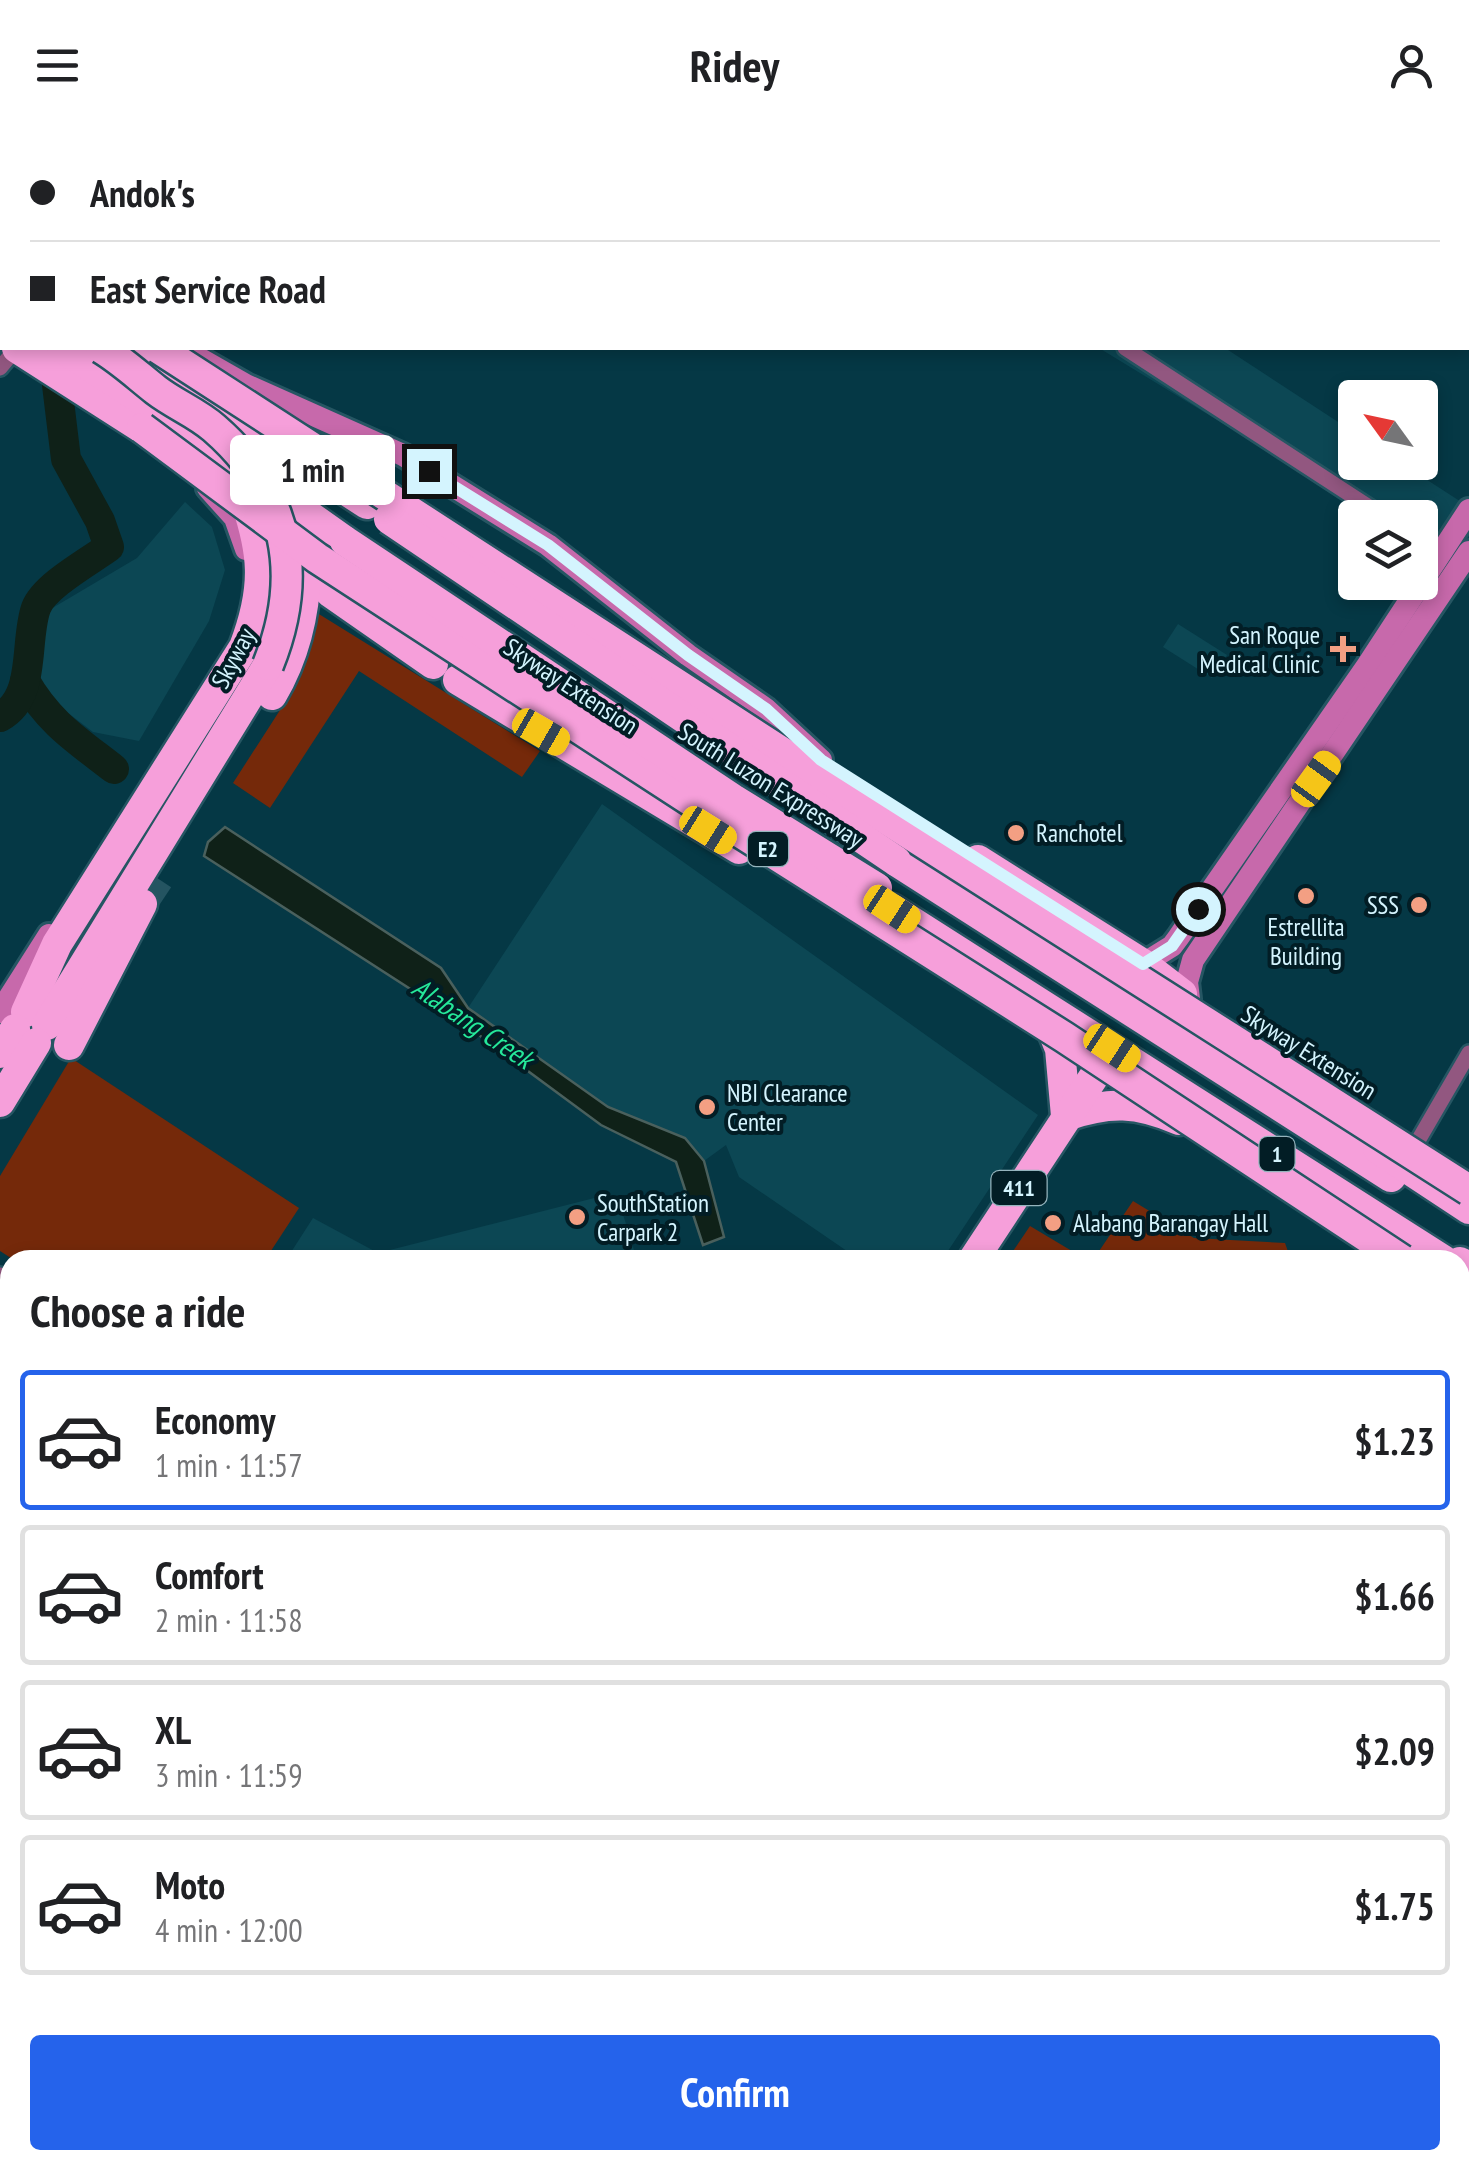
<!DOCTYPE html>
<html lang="en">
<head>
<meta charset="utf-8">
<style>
  body { margin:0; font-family:"PT Sans Narrow",sans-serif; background:#f2f2f2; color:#202124; height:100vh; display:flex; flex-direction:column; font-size:38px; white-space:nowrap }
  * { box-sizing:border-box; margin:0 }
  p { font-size:32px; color:#757577 }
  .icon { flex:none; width:55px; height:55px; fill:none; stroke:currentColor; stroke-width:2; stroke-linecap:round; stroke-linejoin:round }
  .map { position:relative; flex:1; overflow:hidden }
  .drawer { position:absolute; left:0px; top:1120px; width:1470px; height:920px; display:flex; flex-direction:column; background:#fff; border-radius:30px 30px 0 0; box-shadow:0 5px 15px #0003 }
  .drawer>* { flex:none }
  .hud { position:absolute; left:0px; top:0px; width:1470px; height:220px; box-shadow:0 5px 15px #0003; display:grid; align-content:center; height:220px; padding:0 30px; background:#fff }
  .needle { width:65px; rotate:303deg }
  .fabs { position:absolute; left:1338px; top:250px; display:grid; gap:20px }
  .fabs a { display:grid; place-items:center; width:100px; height:100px; border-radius:10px; background:#fff; box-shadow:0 5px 15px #0003; font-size:50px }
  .end { position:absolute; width:45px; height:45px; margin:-22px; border:12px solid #d4f4fe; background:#111; box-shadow:0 0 0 5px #111 }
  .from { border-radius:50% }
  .bubble { position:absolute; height:70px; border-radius:10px; background:#fff; box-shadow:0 5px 15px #0003; font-size:32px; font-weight:700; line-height:70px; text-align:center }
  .car { position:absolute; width:30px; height:60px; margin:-30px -15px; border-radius:12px; box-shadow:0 0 8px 2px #0007; background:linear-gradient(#f5c518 24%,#345 0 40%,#f5c518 0 76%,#345 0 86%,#f5c518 0) }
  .hud b { display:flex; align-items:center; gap:35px; height:95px; font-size:38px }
  .hud b+b { border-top:2px solid #e0e0e0 }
  .hud i { width:25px; height:25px; background:#202124 }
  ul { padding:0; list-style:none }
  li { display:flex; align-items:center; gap:30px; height:140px; margin:0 20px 15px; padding:0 10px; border:5px solid #e0e0e0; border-radius:10px }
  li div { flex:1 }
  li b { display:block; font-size:38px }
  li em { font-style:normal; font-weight:700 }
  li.active { border-color:#2563eb }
  li>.icon { width:90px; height:90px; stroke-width:1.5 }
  h2 { padding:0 30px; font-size:45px; line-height:120px }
  .primary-button { display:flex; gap:20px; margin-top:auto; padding:20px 30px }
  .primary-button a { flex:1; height:115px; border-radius:10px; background:#2563eb; color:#fff; font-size:40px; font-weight:700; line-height:115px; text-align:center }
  header { display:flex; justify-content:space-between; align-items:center; height:130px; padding:0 30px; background:#fff; font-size:45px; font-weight:700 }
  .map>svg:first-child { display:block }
  .built { fill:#0c4754 }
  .green { fill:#75290a }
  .water { fill:#0f2118; stroke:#4a605d; stroke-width:2.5 }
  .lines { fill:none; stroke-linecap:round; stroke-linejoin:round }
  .river { stroke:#0f2118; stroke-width:30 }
  .highway-tunnel { stroke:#245461; stroke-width:30; stroke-dasharray:30 15; stroke-linecap:butt }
  .street-casing { stroke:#265663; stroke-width:20 }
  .secondary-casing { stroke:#265663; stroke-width:28 }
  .highway-casing { stroke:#265663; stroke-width:35 }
  .street { stroke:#925780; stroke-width:15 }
  .secondary { stroke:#c769ab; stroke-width:22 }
  .highway { stroke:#f69fda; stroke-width:30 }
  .highway-bridge-casing { stroke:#265663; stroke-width:35; stroke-linecap:butt }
  .highway-bridge { stroke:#f69fda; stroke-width:30 }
  .route { stroke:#d4f4fe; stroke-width:12 }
  .poi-dot { fill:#f39f83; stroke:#021d25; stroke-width:4 }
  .labels { text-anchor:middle; stroke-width:8; stroke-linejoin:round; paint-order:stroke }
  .shield { fill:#021d25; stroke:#95b4bd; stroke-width:2.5 }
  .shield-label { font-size:22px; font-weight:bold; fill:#d4f4fe }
  .poi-label { font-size:25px; fill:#d4f4fe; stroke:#021d25; text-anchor:start }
  .street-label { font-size:25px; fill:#d4f4fe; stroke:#021d25 }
  .water-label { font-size:28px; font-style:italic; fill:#25e89a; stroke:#021d25 }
</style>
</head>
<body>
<header><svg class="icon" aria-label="menu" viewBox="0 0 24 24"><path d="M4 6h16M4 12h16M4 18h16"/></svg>Ridey<svg class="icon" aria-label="person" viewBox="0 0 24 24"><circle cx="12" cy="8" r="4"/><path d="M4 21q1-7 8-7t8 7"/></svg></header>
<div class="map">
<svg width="1469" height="2040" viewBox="0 0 1469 2040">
  <rect width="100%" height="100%" fill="#053845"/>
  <g class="built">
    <polygon points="1099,218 1225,218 1355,303 1355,332 1401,333 1469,377 1469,432 1420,415 1420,388 1376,387"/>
    <polygon points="185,372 212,397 225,440 209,491 139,611 93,602 51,570 36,550 44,483 137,428"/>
    <polygon points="1178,494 1227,525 1212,548 1163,517"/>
    <polygon points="602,674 1038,985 942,1130 860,1130 739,1047 726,1015 704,1031 685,1008 608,977 468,878"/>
    <polygon points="610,1064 622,1081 637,1130 286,1130 313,1088 378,1123"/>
    <polygon points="1460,1757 1469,1763 1469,2040 347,2040 351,2030 1460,2030"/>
  </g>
  <g class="green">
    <polygon points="314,481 540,621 522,647 359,541 270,678 233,653 291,563 309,521"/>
    <polygon points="71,928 299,1078 265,1130 14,1130 0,1121 0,1046"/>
    <polygon points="1133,1071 1194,1108 1285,1113 1291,1130 1093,1130"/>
    <polygon points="1030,1096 1087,1130 1007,1130"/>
    <polygon points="0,1240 10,1246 10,1426 0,1419"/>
  </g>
  <polygon class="water" points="225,697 441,838 468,878 608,977 685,1008 704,1031 724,1107 703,1115 676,1032 601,995 460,891 204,726 208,712"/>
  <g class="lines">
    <g class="river">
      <polyline points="0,16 2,18"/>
      <path d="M 25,551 C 49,593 77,610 114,639"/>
      <path d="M 0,587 C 37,567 24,512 36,478 C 44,456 90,431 109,417 L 100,391 L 66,329 L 53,222"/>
    </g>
    <polyline class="highway-tunnel" points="142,774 160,747"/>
    <g class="street-casing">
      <g id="street">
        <polyline points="172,0 174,2"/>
        <polyline points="786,0 790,2"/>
        <polyline points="1291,0 1295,2"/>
        <polyline points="42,2 43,0"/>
        <polyline points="1468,109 1469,109"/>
        <polyline points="1125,218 1386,388"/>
        <polyline points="0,238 15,220"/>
        <polyline points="1420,410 1440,423"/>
        <polyline points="1408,1028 1469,923"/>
        <polyline points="0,1145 10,1152"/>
        <polyline points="0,1200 10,1207"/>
        <polyline points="1460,1538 1469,1541"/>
      </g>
    </g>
    <g class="secondary-casing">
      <g id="secondary">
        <polyline points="0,104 2,105"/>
        <polyline points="197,227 246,255 403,325 548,415 688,525 766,579 821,630"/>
        <polyline points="208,358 235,388 246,419"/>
        <polyline points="1143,834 1172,816 1178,808 1367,536 1469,380"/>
        <polyline points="1189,869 1187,852 1193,830 1469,422"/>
        <polyline points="0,882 49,805"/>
        <polyline points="1460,1671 1469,1676"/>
        <polyline points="1460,1723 1469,1727"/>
        <polyline points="0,1986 10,1990"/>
        <polyline points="0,2027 33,2040"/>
        <polyline points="122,2030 154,2040"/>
        <polyline points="231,2040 253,2030"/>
        <polyline points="266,2040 269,2030"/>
        <polyline points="321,2040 324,2030"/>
      </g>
    </g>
    <g class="highway-casing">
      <g id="highway">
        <polyline points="0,136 2,138"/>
        <polyline points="0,169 2,170"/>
        <polyline points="17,218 142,298"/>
        <polyline points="62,218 194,304 345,411"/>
        <polyline points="128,218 367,374"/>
        <polyline points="298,429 331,463 433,534"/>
        <polyline points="458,550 739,719"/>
        <path d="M 272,565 C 295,526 305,484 306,439"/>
        <polyline points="978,730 1143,834 1182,864"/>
        <polyline points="896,731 1391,1047"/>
        <polyline points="851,771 892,779 1443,1130"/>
        <path d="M 26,882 L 57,814 L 244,517 C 267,457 264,421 242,361"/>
        <polyline points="1047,887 1060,919 1066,986"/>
        <polyline points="47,895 268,535"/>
        <polyline points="69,915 142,774"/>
        <polyline points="0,923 15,899"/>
        <polyline points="0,972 36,913"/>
        <path d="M 1066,986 C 1110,971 1137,972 1179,990"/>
        <polyline points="1378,1019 1469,1079"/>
        <polyline points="973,1130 1112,919"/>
        <polyline points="1460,1132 1469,1138"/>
        <polyline points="1460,1169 1469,1175"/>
        <polyline points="0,1551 10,1545"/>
        <polyline points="0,1597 10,1591"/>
      </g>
    </g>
    <use href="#street" class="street"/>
    <use href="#secondary" class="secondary"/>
    <use href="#highway" class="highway"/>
    <g class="highway-bridge-casing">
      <g id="highway-bridge">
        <path d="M 101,218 C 121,230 137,245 156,260 C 174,274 197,283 214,298 C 289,363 304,446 268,535"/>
        <polyline points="158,218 828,652 1469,1060"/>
        <polyline points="142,298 317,428 716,687 1064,907 1402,1130"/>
        <polyline points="389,389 896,731"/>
        <polyline points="345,411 733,669 877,758"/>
      </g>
    </g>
    <use href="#highway-bridge" class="highway-bridge"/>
  </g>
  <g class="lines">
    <polyline class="route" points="429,341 548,415 688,525 766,579 821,630 1143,834 1172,816 1198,779"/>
  </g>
  <g class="poi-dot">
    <path d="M1338 504h10v10h10v10h-10v10h-10v-10h-10v-10h10z"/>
    <circle cx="1016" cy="703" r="10"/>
    <circle cx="1306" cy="766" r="10"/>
    <circle cx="1419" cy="775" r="10"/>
    <circle cx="707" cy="977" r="10"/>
    <circle cx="577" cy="1087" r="10"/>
    <circle cx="1053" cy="1093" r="10"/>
  </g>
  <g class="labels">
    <g class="shield">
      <rect x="748" y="702" width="40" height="34" rx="8"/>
      <rect x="1259.5" y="1007" width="35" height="34" rx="8"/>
      <rect x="991.5" y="1041" width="55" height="34" rx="8"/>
    </g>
    <g class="shield-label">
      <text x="768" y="727">E2</text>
      <text x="1277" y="1032">1</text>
      <text x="1019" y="1066">411</text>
    </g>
    <g class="poi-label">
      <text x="1320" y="514" text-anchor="end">San Roque<tspan x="1320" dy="29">Medical Clinic</tspan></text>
      <text x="1036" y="712">Ranchotel</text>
      <text x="1399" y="784" text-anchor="end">SSS</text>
      <text x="1306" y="806" text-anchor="middle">Estrellita<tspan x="1306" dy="29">Building</tspan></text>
      <text x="727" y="972">NBI Clearance<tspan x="727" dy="29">Center</tspan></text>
      <text x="597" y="1082">SouthStation<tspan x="597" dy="29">Carpark 2</tspan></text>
      <text x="1073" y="1102">Alabang Barangay Hall</text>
    </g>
    <g class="street-label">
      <text transform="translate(233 528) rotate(-62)" y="9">Skyway</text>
      <text transform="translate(571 556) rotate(33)" y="9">Skyway Extension</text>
      <text transform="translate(771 655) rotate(32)" y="9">South Luzon Expressway</text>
      <text transform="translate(1309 922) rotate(32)" y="9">Skyway Extension</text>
    </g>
    <g class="water-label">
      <text transform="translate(473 893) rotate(34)" y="10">Alabang Creek</text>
    </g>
  </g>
</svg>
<div class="fabs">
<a><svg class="needle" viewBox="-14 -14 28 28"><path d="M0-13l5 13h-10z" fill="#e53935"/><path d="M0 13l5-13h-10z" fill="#757577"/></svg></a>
<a><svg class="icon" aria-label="layers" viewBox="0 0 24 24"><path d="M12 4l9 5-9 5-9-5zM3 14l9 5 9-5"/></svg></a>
</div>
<i class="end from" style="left:1198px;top:779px"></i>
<i class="end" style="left:429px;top:341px"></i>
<div class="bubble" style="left:230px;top:305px;width:165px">1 min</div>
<i class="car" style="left:541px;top:602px;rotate:120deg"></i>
<i class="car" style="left:1316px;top:649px;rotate:36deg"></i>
<i class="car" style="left:708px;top:700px;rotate:122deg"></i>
<i class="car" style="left:892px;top:779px;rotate:123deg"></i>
<i class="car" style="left:1112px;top:918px;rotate:123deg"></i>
<div class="hud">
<b><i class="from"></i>Andok's</b>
<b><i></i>East Service Road</b>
</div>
<section class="drawer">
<h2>Choose a ride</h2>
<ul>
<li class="active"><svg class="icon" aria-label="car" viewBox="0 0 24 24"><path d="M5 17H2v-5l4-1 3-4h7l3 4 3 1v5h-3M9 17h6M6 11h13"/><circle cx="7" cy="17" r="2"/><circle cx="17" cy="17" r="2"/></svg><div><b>Economy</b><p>1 min · 11:57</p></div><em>$1.23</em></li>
<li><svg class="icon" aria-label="car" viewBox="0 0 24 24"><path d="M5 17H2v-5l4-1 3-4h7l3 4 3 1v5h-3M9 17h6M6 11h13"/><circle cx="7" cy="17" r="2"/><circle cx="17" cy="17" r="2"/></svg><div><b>Comfort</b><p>2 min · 11:58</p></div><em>$1.66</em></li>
<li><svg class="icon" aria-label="car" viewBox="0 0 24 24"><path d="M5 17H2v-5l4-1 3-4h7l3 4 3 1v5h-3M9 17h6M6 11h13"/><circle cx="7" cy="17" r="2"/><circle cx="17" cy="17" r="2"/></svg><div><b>XL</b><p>3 min · 11:59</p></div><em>$2.09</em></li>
<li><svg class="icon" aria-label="car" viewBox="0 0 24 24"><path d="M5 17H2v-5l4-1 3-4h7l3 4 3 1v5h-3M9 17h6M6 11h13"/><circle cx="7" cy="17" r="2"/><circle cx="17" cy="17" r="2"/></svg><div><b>Moto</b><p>4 min · 12:00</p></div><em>$1.75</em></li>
</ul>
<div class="primary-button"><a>Confirm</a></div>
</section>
</div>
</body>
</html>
